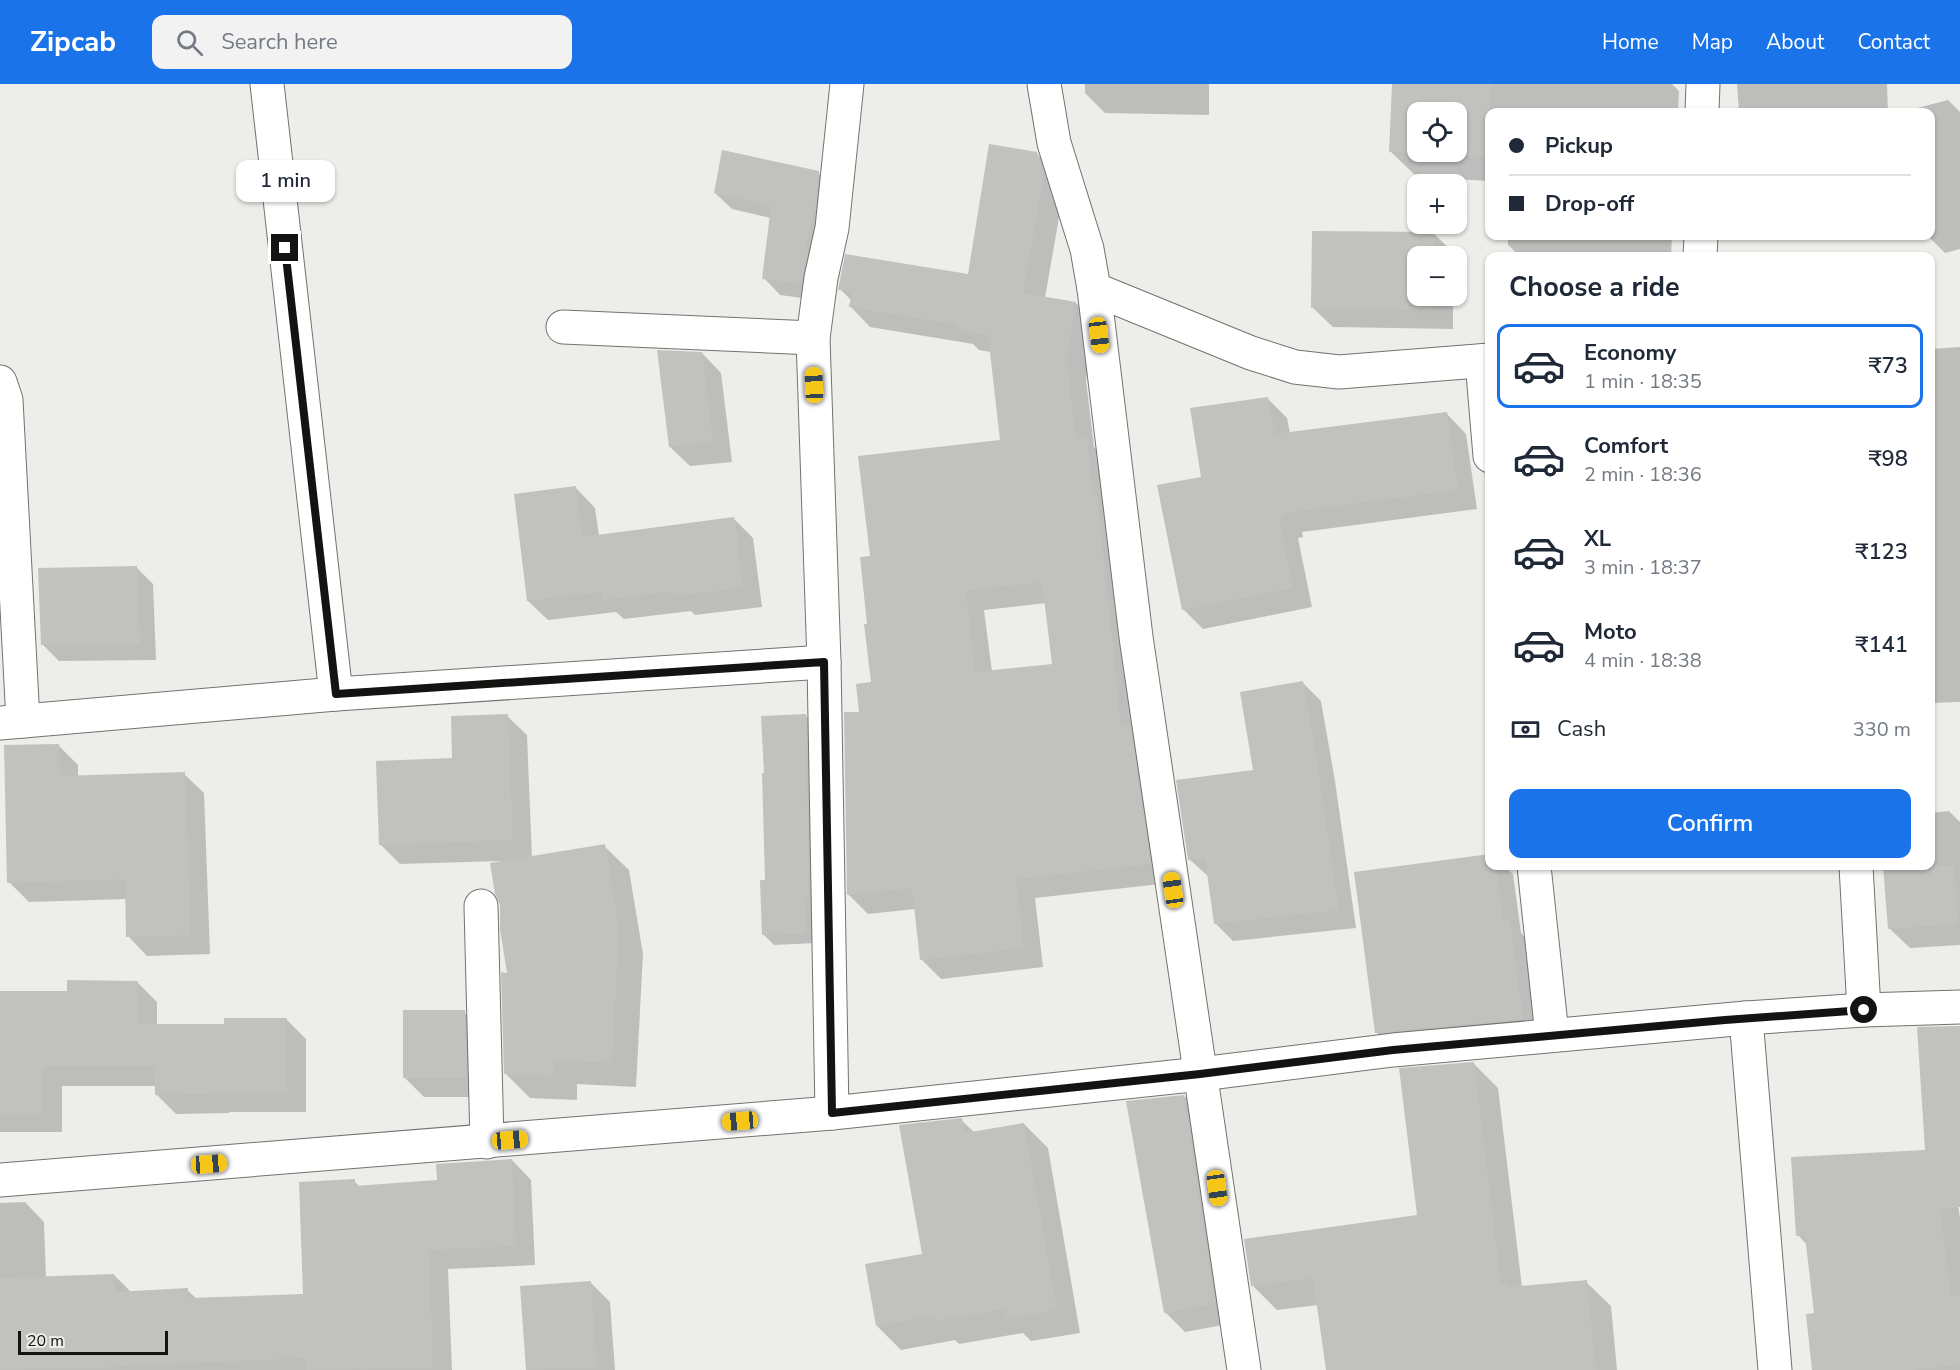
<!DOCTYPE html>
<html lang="en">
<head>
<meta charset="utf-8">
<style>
  body { margin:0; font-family:"Nunito Sans",sans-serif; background:#f2f2f3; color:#1f2937; height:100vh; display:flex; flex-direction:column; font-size:22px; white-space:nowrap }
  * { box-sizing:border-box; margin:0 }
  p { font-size:20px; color:#747a83 }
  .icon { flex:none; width:33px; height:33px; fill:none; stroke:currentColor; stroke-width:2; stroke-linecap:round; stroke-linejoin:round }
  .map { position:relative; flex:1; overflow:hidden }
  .side { position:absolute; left:1485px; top:168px; width:450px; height:618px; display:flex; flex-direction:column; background:#fff; border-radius:12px; box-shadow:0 2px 4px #0004 }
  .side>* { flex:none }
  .hud { position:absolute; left:1485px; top:24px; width:450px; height:132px; border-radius:12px; box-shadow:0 2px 4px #0004; display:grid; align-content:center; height:132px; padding:0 24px; background:#fff }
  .tools { position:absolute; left:1407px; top:18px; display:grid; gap:12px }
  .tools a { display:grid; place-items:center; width:60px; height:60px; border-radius:12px; background:#fff; box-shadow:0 2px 4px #0004; font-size:30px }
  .scale { position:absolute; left:18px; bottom:15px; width:150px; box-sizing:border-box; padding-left:6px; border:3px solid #131312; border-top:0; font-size:16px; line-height:21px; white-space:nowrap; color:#131312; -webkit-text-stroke:4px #edeeea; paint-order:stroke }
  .end { position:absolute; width:27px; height:27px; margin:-14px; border:8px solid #131312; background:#fff; box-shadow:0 0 0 3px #fff }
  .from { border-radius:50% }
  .bubble { position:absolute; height:42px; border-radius:12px; background:#fff; box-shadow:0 2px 4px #0004; font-size:20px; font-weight:600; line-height:42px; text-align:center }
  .car { position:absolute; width:18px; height:36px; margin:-18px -9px; border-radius:8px; box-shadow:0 0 4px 2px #0007; background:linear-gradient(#f5c518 24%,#345 0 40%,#f5c518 0 76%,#345 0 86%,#f5c518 0) }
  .hud b { display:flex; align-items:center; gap:21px; height:57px; font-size:22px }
  .hud b+b { border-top:2px solid #e0e1e3 }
  .hud i { width:15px; height:15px; background:#1f2937 }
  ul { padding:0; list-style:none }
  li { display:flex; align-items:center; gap:18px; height:84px; margin:0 12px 9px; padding:0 12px; border:3px solid transparent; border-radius:12px }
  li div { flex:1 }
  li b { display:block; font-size:22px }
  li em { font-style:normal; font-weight:600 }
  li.on { border-color:#1a73e8 }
  li>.icon { width:54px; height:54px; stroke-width:1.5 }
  h2 { padding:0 24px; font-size:27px; line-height:72px }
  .pay { display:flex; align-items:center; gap:15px; height:66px; padding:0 24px; font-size:22px }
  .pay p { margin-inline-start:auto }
  .cta { display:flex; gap:12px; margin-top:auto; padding:12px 24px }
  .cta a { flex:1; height:69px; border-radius:12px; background:#1a73e8; color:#fff; font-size:24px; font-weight:600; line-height:69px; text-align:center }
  header { display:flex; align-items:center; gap:36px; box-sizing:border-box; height:84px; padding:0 30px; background:#1a73e8; color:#fff }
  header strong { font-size:28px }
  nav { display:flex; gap:33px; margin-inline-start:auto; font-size:21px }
  .search { width:420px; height:54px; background:#f2f2f3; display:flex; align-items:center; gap:15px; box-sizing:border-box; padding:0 21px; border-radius:12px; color:#747a83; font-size:22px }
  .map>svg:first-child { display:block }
  .shadow { fill:#0003; fill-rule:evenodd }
  .building { fill:#c1c1bd; fill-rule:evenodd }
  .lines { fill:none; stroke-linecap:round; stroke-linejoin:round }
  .street-casing { stroke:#72726f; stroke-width:35 }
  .street { stroke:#fff; stroke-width:33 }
  .route { stroke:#131312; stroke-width:8 }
</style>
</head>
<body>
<header>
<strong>Zipcab</strong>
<div class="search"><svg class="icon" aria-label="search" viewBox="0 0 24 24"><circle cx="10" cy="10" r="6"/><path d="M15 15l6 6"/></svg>Search here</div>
<nav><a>Home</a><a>Map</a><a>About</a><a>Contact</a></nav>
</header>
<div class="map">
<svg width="1960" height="1286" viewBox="0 0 1960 1286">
  <rect width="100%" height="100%" fill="#edeeea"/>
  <g class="shadow">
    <polygon points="1085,0 1209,0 1209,31 1105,29 1085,9"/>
    <path d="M 1393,0 L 1672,0 L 1679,7 L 1678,28 L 1490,28 L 1490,97 L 1417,93 L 1390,67 ZM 1418,28 L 1456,28 L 1456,68 L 1418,68 Z"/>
    <polygon points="1737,0 1887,0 1888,28 1739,28"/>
    <polygon points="1948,16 1960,28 1960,165 1945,169 1928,152 1930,152 1930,28 1902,28"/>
    <path d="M 1036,69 L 1056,89 L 1063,110 L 1045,214 L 1076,219 L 1095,239 L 1086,296 L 1094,363 L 1106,375 L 1169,799 L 1035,814 L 1043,883 L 941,895 L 921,875 L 915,825 L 868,830 L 848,810 L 860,629 L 872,599 L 869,541 L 872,473 L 1001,358 L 991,268 L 979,266 L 973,260 L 870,243 L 851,223 L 852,217 L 840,205 L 969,192 ZM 1046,519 L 1054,581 L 992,588 L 984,526 Z"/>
    <polygon points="818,89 835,105 817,216 780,211 764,194 771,134 732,125 715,109"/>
    <polygon points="1434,150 1454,169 1454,172 1418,172 1418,212 1453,212 1453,245 1333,243 1313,224"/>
    <polygon points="1508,152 1672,152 1671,172 1520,172 1508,161"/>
    <polygon points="1960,263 1960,618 1930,619 1930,265"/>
    <polygon points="702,269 721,289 732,378 690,382 670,363"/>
    <polygon points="1268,315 1287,334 1290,350 1447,330 1466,350 1477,425 1302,448 1303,453 1298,454 1312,523 1203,545 1183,525 1203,395"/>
    <polygon points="576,404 595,424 599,452 734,435 753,454 762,523 695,531 691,527 624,535 616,528 548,536 528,517"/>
    <polygon points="137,484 153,500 156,576 59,577 42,560"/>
    <polygon points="1303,599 1321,617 1335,697 1356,844 1233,857 1215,839 1209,793 1189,775 1254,688"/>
    <polygon points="507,632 527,651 532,774 604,762 629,786 643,870 636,1003 577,1000 577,1016 530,1014 506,990 509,890 501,777 400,780 380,760 454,676"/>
    <polygon points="806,632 815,642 816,859 774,861 764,851 766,798"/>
    <polygon points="58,661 78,681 78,693 184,690 204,709 210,870 147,872 128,852 127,815 29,818 9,798"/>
    <polygon points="1949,727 1960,738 1960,861 1910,864 1890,845 1885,782 1930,782 1930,729"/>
    <polygon points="1490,782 1504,782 1513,790 1521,849 1529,857 1542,955 1397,968 1377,949"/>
    <polygon points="137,898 157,918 157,941 226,942 286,935 306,955 306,1028 229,1028 229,1029 176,1030 156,1010 156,1002 62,1002 62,1048 0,1048 0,909 69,909"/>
    <polygon points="464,928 484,948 486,1013 424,1013 404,993"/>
    <polygon points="1960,943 1960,1107 1956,1107 1960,1134 1960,1286 1814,1286 1815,1230 1807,1161 1798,1151 1926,1067"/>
    <polygon points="1473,979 1498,1004 1522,1203 1586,1198 1611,1222 1617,1286 1328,1286 1318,1221 1277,1226 1252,1201 1418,1132"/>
    <polygon points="1184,1012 1204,1032 1234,1239 1185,1248 1165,1228"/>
    <polygon points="961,1036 974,1048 1024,1040 1048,1064 1080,1249 1031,1257 1023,1249 959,1260 955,1256 901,1266 877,1242 924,1172"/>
    <polygon points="512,1076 531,1096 535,1181 448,1185 452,1286 0,1286 0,1119 25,1118 44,1138 46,1194 114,1191 131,1208 187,1206 197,1215 305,1212 354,1097 360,1103 439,1098"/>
    <polygon points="591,1199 610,1218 615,1286 527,1286 521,1203"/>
  </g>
  <g class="building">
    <path d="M 1392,0 L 1490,0 L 1490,73 L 1389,68 ZM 1418,28 L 1456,28 L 1456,68 L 1418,68 Z"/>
    <path d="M 989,60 L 1037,68 L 1044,89 L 1023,209 L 1076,218 L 1067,275 L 1076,355 L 1087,354 L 1093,412 L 1097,411 L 1121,643 L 1130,641 L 1151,780 L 1016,795 L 1024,864 L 920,876 L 912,804 L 847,811 L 844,628 L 859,628 L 856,600 L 871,598 L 864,540 L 867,540 L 860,473 L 870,472 L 858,372 L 1000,356 L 988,251 L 958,246 L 958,241 L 849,223 L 852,207 L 838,206 L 845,170 L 968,190 ZM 1042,498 L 1052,580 L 975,588 L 966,507 Z"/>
    <polygon points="722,66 819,87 816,117 806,164 808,164 801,200 762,195 771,122 714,109"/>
    <polygon points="1312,147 1435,148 1434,172 1418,172 1418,212 1434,212 1434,226 1311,224"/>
    <polygon points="657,266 702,268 713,358 669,363"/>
    <polygon points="1268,313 1274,350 1447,328 1458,406 1283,429 1284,434 1279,434 1293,504 1182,526 1157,401 1201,393 1190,324"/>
    <polygon points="576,402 582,453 734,433 743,504 674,512 673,507 603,516 602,508 527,517 514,410"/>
    <polygon points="137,482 140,560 41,561 38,484"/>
    <polygon points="1303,597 1317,678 1339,826 1214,840 1205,774 1188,776 1176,696 1253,686 1240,608"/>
    <polygon points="508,630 513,756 379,761 376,677 452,674 451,632"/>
    <polygon points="806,630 809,815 806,816 807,850 762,851 760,796 765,796 762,689 764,689 761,632"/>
    <polygon points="59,660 60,692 185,688 191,851 126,853 125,795 7,799 4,661"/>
    <polygon points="605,760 619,845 612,979 553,976 553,992 504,990 501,888 507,889 500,845 500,821 495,810 490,779"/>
    <polygon points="1490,770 1490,782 1496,782 1503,837 1510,836 1523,935 1375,949 1354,788"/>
    <polygon points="1883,782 1954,782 1958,840 1888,845"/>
    <polygon points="67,896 138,897 137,940 224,940 224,934 287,934 287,1009 210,1009 210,1010 155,1011 155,982 43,982 43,1029 0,1029 0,907 67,907"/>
    <polygon points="403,926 465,926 467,994 403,994"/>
    <polygon points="1960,942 1960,1123 1940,1124 1951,1213 1960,1212 1960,1281 1912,1286 1812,1286 1806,1230 1814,1229 1805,1152 1796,1152 1791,1073 1925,1066 1917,943"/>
    <polygon points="1474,978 1501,1200 1509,1199 1510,1203 1587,1196 1596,1286 1326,1286 1313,1194 1251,1202 1244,1155 1417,1131 1399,984"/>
    <polygon points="1184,1011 1215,1220 1164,1229 1126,1017"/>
    <polygon points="962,1034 965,1049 1024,1039 1057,1226 1006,1234 1004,1225 934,1237 933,1232 876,1242 865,1180 922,1170 899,1041"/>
    <polygon points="512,1075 516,1162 429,1166 433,1284 306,1286 306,1274 118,1282 118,1283 0,1286 0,1194 114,1190 115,1208 188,1204 188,1214 303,1210 299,1098 355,1095 355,1102 437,1096 436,1080"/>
    <polygon points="591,1197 597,1284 526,1286 520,1202"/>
  </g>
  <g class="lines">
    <g class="street-casing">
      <g id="street">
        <polyline points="267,0 336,610"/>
        <polyline points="1044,0 1054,59 1087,165 1094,205 1136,553 1244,1286"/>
        <polyline points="1702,28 1703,0"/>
        <polyline points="1700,172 1701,152"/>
        <polyline points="1094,205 1251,269 1295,283 1339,288 1490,276"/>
        <polyline points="563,243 813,254"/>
        <polyline points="1482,277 1490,372"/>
        <polyline points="0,298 6,316 23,637"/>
        <polyline points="0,639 336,610 824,578"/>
        <polyline points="1534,782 1552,951"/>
        <polyline points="1856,782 1864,926"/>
        <polyline points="481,822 487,1058"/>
        <polyline points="1746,934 1775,1286"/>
        <polyline points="832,1029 824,578 813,254 821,194 832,144 847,0"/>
        <polyline points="0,1096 832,1029 1201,990 1393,966 1746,934 1864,926 1960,923"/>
      </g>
    </g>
    <use href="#street" class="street"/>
  </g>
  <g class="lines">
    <polyline class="route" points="285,164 336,610 824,578 832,1029 1200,990 1393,966 1725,936 1864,926"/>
  </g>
</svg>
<div class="tools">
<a><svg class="icon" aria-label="locate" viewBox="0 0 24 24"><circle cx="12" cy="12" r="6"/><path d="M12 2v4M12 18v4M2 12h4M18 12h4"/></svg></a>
<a>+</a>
<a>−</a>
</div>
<div class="scale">20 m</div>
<i class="end from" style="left:1864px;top:926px"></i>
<i class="end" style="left:285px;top:164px"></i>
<div class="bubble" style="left:236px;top:76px;width:99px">1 min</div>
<i class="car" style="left:1099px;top:251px;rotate:173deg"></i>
<i class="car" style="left:814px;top:301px;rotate:358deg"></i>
<i class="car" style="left:1173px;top:806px;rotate:352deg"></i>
<i class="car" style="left:740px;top:1037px;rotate:265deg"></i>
<i class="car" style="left:510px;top:1056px;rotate:85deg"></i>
<i class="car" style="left:209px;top:1080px;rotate:86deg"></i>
<i class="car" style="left:1217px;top:1104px;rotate:172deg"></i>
<div class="hud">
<b><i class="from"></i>Pickup</b>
<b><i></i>Drop-off</b>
</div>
<section class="side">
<h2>Choose a ride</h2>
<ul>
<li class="on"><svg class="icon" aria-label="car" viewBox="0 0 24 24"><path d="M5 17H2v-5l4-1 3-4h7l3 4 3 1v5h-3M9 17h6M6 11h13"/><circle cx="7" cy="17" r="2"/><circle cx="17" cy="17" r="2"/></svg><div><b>Economy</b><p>1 min · 18:35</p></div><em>₹73</em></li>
<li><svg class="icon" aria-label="car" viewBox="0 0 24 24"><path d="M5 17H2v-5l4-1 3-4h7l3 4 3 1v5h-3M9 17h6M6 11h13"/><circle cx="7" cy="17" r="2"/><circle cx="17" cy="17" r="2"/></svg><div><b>Comfort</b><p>2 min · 18:36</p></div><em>₹98</em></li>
<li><svg class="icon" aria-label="car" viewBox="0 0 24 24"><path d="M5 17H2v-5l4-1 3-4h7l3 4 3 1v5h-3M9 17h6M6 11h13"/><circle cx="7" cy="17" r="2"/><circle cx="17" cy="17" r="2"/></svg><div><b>XL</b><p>3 min · 18:37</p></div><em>₹123</em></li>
<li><svg class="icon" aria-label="car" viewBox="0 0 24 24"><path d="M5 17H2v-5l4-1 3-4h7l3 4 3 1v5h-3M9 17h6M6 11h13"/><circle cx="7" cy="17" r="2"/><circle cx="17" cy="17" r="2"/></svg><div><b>Moto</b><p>4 min · 18:38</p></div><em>₹141</em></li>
</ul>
<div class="pay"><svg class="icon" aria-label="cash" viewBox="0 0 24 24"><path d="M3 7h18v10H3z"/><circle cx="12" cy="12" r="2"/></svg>Cash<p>330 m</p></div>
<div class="cta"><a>Confirm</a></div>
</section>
</div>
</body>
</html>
